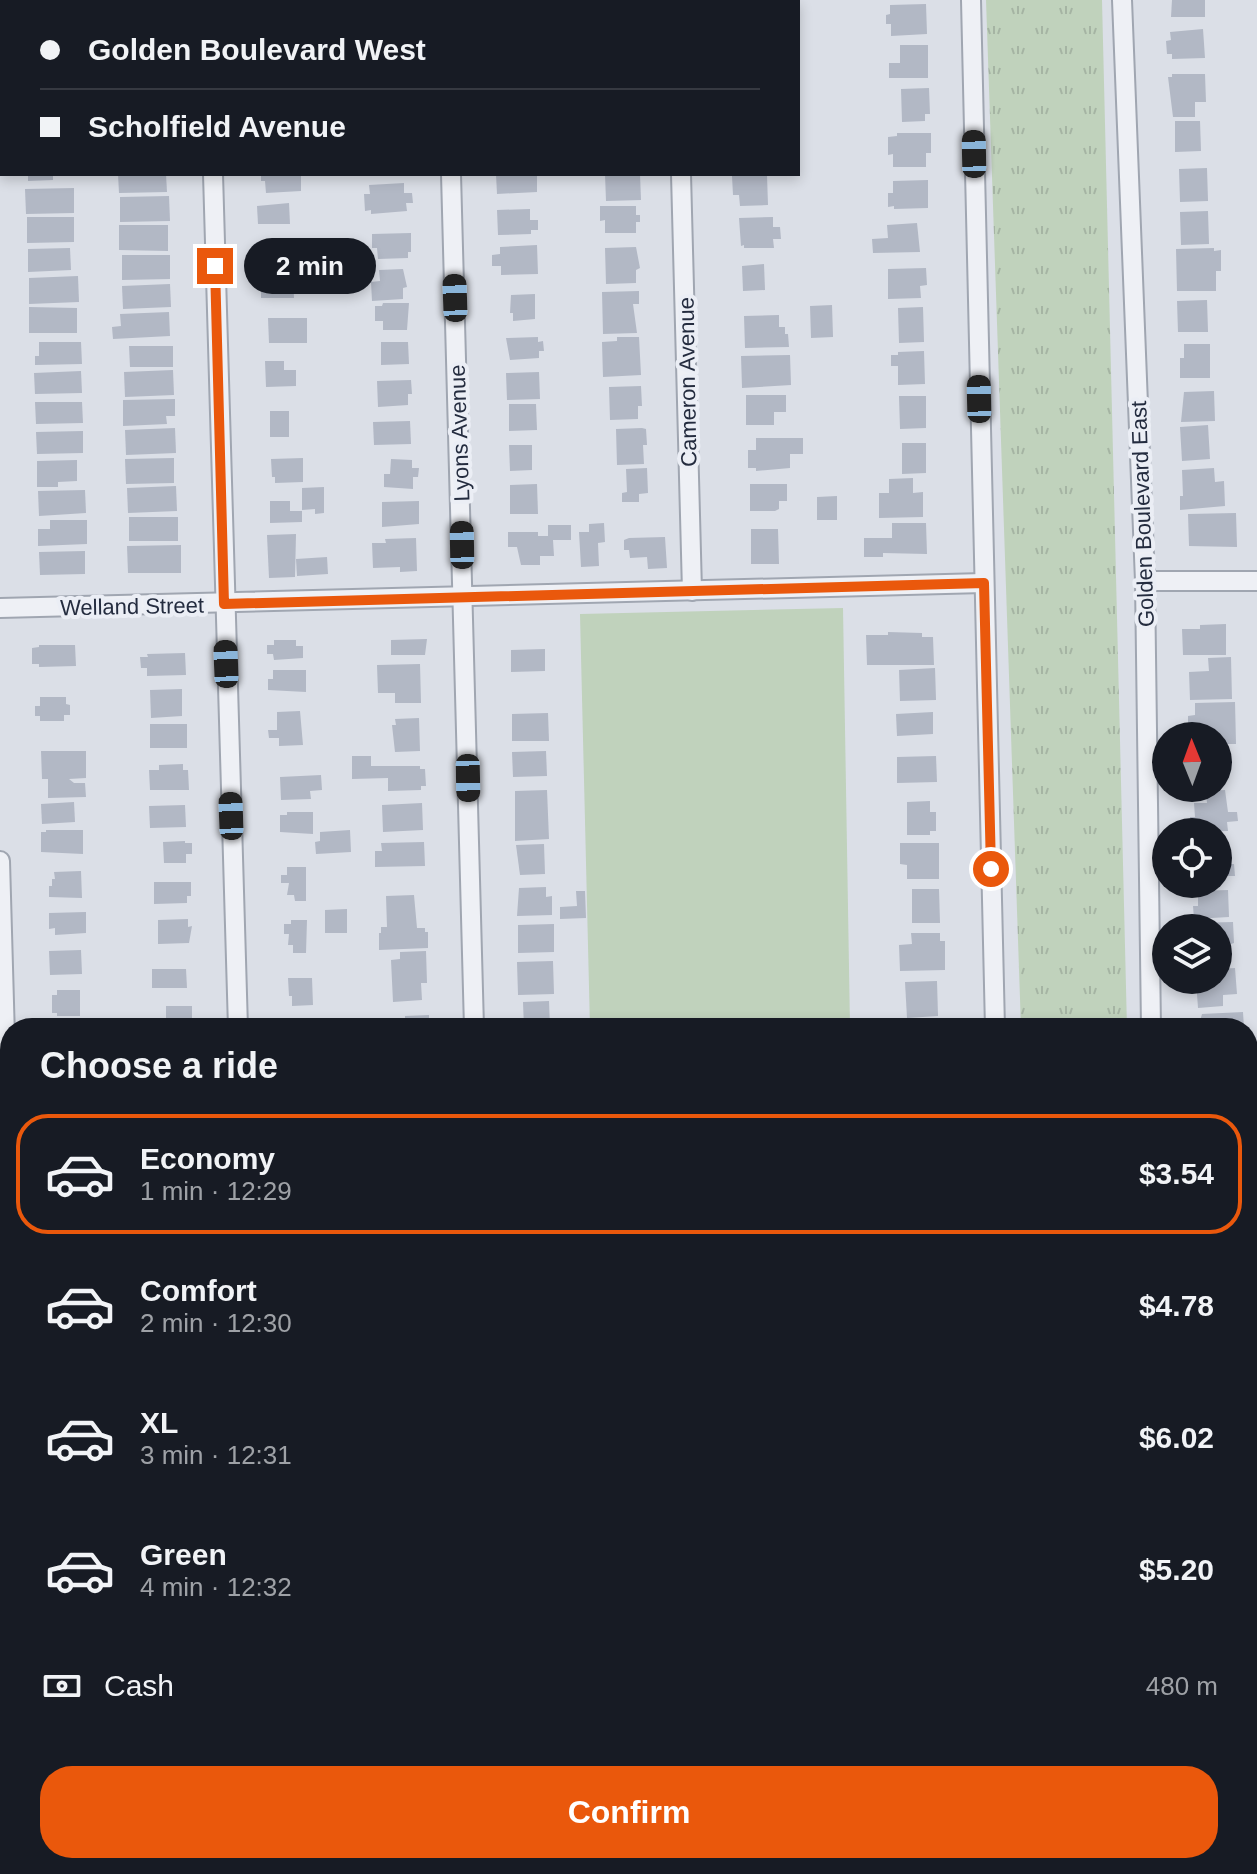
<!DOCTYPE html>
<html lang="en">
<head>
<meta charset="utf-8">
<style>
  body { margin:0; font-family:Helvetica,sans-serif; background:#20242c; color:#f1f3f6; height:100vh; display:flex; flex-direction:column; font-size:30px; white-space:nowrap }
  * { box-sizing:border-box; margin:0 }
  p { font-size:26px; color:#9ea1a6 }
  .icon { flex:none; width:44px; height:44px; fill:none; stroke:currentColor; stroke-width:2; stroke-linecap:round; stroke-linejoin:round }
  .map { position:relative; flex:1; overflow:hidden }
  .panel { position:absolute; left:0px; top:1018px; width:1258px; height:856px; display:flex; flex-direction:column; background:#171b24; border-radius:32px 32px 0 0; box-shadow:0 4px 12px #0003 }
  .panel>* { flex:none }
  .top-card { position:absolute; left:0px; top:0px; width:800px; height:176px; box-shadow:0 4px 12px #0003; display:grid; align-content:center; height:176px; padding:0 40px; background:#171b24 }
  .needle { width:52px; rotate:359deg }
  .tools { position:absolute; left:1152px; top:722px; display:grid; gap:16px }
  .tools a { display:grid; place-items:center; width:80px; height:80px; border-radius:50%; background:#171b24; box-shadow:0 4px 12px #0003; font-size:40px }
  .end { position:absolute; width:36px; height:36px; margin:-18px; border:10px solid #ea580c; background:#fff; box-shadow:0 0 0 4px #fff }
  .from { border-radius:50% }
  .bubble { position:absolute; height:56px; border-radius:28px; background:#171b24; box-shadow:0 4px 12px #0003; font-size:26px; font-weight:800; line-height:56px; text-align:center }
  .car { position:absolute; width:24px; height:48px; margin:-24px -12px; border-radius:10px; box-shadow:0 0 6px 2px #0007; background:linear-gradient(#222 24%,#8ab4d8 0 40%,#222 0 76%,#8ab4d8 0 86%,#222 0) }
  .top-card b { display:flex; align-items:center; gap:28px; height:76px; font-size:30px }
  .top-card b+b { border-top:2px solid #363941 }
  .top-card i { width:20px; height:20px; background:#f1f3f6 }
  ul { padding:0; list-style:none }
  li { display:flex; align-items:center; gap:24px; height:120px; margin:0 16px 12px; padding:0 24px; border:4px solid transparent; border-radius:32px }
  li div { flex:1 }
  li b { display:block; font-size:30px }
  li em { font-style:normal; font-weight:800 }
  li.active { border-color:#ea580c }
  li>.icon { width:72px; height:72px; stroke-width:1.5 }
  h2 { padding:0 40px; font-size:36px; line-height:96px }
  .pay { display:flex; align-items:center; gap:20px; height:88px; padding:0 40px; font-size:30px }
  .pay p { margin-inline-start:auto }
  .button { display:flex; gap:16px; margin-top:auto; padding:16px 40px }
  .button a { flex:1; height:92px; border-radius:32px; background:#ea580c; color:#fff; font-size:32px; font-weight:800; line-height:92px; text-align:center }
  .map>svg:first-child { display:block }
  .grass { fill:url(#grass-tufts) }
  .park { fill:#c0d2bc }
  .building { fill:#b2b8c5 }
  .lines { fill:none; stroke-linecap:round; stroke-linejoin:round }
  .minor-casing { stroke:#a0a6b1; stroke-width:22 }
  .minor { stroke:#eef0f5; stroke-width:18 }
  .route { stroke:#ea580c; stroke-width:10 }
  .labels { text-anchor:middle; stroke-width:8; stroke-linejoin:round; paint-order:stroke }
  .street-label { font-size:22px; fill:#242c3f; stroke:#ebeef5 }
</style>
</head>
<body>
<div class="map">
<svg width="1257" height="1874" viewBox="0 0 1257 1874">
  <defs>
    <pattern id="grass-tufts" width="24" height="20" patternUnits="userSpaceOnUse" patternTransform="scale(2)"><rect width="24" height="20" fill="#c0d2bc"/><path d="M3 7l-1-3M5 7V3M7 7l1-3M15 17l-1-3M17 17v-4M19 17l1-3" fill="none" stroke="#a5b4a3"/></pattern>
  </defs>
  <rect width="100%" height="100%" fill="#dbdfe7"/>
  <g class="grass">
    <polygon points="986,0 1102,0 1127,1028 1021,1028"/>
    <polygon points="1049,1864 1148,1864 1148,1874 1050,1874"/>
  </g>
  <polygon class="park" points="843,608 850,1028 590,1028 580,614"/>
  <g class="building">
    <polygon points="1205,0 1205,17 1171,17 1172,0"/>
    <polygon points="926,4 927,34 891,36 891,24 886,24 886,15 890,14 890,5"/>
    <polygon points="1203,29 1205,58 1172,59 1172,54 1167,54 1166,41 1171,40 1170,32"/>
    <polygon points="900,45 928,45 928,78 889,78 889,63 900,63"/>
    <polygon points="1172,74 1205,74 1206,102 1195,102 1195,117 1173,117 1168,77 1172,77"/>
    <polygon points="929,88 930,114 925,114 925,121 902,122 901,89"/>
    <polygon points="1175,121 1200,121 1201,151 1175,152"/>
    <polygon points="897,133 931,133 931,153 926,153 926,167 893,167 893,154 888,155 888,137 897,136"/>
    <polygon points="1207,168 1208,201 1180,202 1179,169"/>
    <polygon points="28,174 53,174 53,180 28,181"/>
    <polygon points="118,174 166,174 167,192 119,193"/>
    <polygon points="261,174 301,174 301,191 266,193 265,181 261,181"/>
    <polygon points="496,174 537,174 537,192 497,194"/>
    <polygon points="605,174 640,174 641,200 606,201"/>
    <polygon points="767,175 768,205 740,206 739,195 733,195 732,176"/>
    <polygon points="928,180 928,208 894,209 894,206 888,207 888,193 893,193 893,181"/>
    <polygon points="404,183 404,193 412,193 413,203 406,203 407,211 371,214 371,210 365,211 364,194 370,194 369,185"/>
    <polygon points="74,188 74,213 26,214 25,189"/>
    <polygon points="169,196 170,221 120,222 120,197"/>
    <polygon points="289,203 290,224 258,224 257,206"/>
    <polygon points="600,206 636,206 636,215 640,215 640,222 636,222 636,233 605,233 605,220 600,221"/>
    <polygon points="530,209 530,220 538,220 538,230 531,230 531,234 498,235 497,210"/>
    <polygon points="1208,211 1209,244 1181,245 1180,212"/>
    <polygon points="27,217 74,217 74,242 27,243"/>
    <polygon points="773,217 773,227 780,227 781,239 773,239 774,248 744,248 744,245 741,246 739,218"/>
    <polygon points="917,223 920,252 873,253 872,239 888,238 887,225"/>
    <polygon points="119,225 168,225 168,251 119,250"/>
    <polygon points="411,233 411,252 408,252 408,258 378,259 377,248 372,248 372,234"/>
    <polygon points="265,243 292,243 292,262 259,263 258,251 265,251"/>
    <polygon points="537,245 538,274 501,275 501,266 492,266 492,255 500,254 500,247"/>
    <polygon points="636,247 640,268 636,270 636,283 606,284 605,248"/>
    <polygon points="70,248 71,270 28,272 28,249"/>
    <polygon points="1214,248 1214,251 1221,250 1221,271 1216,271 1216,291 1177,291 1176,249"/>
    <polygon points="122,255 170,255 170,279 122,280"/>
    <polygon points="764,264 765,290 743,291 742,266"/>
    <polygon points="926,268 927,285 920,286 921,298 888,299 888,269"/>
    <polygon points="403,269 407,287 403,288 403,299 372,301 371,282 380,281 379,270"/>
    <polygon points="78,276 79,302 29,304 29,278"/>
    <polygon points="293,277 294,298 261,298 261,279"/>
    <polygon points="170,284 171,307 123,309 122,286"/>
    <polygon points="639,291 639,304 633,304 637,333 603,334 602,292"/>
    <polygon points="535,294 535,319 513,321 513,313 510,313 511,295"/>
    <polygon points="1207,300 1208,332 1178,332 1177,301"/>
    <polygon points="383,303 409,303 407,330 383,330 383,321 375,321 375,306 382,306"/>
    <polygon points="832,305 833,337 811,338 810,306"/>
    <polygon points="29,307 77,308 77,333 29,333"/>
    <polygon points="923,307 924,342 899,343 898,308"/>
    <polygon points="169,312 170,336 113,339 112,327 121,326 120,314"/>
    <polygon points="779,315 779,327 785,327 785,334 788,334 789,347 745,348 744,316"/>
    <polygon points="268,318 307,318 307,343 269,343"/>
    <polygon points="538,337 538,342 543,341 544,351 539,351 539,358 510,360 506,338"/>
    <polygon points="617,337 639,337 641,375 603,377 602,342 617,341"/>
    <polygon points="39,342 81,342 82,364 35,365 35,356 39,356"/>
    <polygon points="381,342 408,342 409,364 381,365"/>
    <polygon points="1184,344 1210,344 1210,378 1180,378 1180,358 1184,358"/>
    <polygon points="129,346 173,346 173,367 130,367"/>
    <polygon points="924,351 925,384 898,385 898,366 891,366 891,355 898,355 898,352"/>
    <polygon points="790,355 791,385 742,388 741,356"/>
    <polygon points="265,361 284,361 284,370 296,370 296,386 266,387"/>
    <polygon points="173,370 174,395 125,397 124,372"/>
    <polygon points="81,371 82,393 35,394 34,373"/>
    <polygon points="539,372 540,399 507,400 506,373"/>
    <polygon points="411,380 412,394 408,394 408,405 378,407 377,381"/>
    <polygon points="641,386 642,406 638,406 638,419 610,420 609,387"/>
    <polygon points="1214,391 1215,421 1181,422 1184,392"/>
    <polygon points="746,395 786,395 786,412 774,412 774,425 746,425"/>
    <polygon points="899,396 926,396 926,428 900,429"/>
    <polygon points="175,399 175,416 166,416 167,424 123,426 123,400"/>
    <polygon points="35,402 82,402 83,423 36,424"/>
    <polygon points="509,404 536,404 537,430 509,431"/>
    <rect x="270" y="411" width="19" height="26"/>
    <polygon points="410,421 411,444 374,445 373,422"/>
    <polygon points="1208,425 1210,459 1182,461 1180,427"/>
    <polygon points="175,428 176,453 126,455 125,430"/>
    <polygon points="642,428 646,429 647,445 643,445 644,464 617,465 616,429"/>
    <polygon points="83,431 83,453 37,454 36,432"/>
    <polygon points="756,438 803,438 803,454 790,454 790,468 756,471 756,468 748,468 748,450 756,450"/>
    <polygon points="902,443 926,443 926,473 902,474"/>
    <polygon points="509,445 532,445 532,470 510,471"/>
    <polygon points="174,458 174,483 126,484 125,459"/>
    <polygon points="303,458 303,482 275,483 275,477 272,477 271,459"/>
    <polygon points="391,459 412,460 412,468 419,468 418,477 413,477 413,489 384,487 384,474 390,474"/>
    <polygon points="77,460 77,481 58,482 58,487 37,487 37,461"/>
    <polygon points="647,468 648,493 639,494 639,502 622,502 622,493 627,492 626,469"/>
    <polygon points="1214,468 1215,482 1224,481 1225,506 1180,510 1180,496 1183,496 1182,470"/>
    <polygon points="913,478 913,493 923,492 923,517 879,518 879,493 889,493 889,479"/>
    <polygon points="537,484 538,514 510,514 510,485"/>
    <polygon points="750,484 787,484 787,501 779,501 779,509 775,511 750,511"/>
    <polygon points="176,486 177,511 128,513 127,488"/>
    <polygon points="324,487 324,513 315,514 315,509 302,510 302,488"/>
    <polygon points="85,490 86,513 39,516 38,491"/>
    <polygon points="837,496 837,520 817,520 817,497"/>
    <polygon points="270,501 290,501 290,511 302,511 302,522 270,523"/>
    <polygon points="419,501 419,524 382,527 382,502"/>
    <polygon points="1236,513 1237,547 1189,546 1188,514"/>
    <rect x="129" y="517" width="49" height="24"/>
    <polygon points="50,520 87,520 87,544 38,546 38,529 50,529"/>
    <polygon points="604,523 605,542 598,543 599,566 581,567 579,532 589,532 589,524"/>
    <polygon points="892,523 926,523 927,554 883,553 883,557 864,557 864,538 892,538"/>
    <polygon points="548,525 571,525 571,540 553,540 554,556 540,556 540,565 521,565 517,547 508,547 508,532 538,532 538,536 548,536"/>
    <polygon points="751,529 778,529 779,564 751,564"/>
    <polygon points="296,534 295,577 269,578 267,535"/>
    <polygon points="665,537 667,568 648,569 647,557 630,558 629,550 624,550 624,540 629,538"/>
    <polygon points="416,538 417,571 400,572 400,567 373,568 372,543 386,543 385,539"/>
    <polygon points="181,545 181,573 128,573 127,546"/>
    <polygon points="85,551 85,574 40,575 39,552"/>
    <polygon points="327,557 328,574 297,576 296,559"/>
    <polygon points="1226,624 1226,655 1183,655 1182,629 1200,629 1200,625"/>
    <polygon points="888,632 922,633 922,637 933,637 934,665 867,665 866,635 888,635"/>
    <polygon points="427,639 425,655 391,655 391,640"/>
    <polygon points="274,640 296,640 296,646 303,646 303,658 274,660 273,654 267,654 267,645 274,645"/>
    <polygon points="39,645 75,645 76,666 39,667 39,664 32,664 32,648 39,647"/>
    <polygon points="545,649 545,671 511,672 511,650"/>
    <polygon points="185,653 186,675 147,676 147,668 141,668 140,657 148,657 147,654"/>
    <polygon points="1231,657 1232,699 1190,700 1189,672 1209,671 1208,658"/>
    <polygon points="420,664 421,703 395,703 395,693 378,693 377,665"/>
    <polygon points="935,668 936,700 900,701 899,670"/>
    <polygon points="273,670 306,670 306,692 268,690 268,679 273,679"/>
    <polygon points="182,689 182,716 151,718 150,690"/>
    <polygon points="40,697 66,697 66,704 70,705 70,715 64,715 64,721 40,721 40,716 35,716 35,706 40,706"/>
    <polygon points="1235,702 1236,744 1218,744 1218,736 1188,736 1188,716 1195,715 1195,703"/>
    <polygon points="300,711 303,745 279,746 279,738 269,738 268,730 277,730 277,712"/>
    <polygon points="933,712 933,734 897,736 896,714"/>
    <polygon points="548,713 549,741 512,741 512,714"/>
    <polygon points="419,718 420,751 395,752 392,725 396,725 395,719"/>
    <rect x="150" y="724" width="37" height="24"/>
    <polygon points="41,751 86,751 86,778 69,779 74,783 85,783 86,797 48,798 48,779 42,779"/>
    <polygon points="546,751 547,776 513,777 512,752"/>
    <polygon points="352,756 371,756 371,766 420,766 420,769 425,769 426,786 421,786 421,790 388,791 388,778 352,779"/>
    <polygon points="936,756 937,782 897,783 897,757"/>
    <polygon points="183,764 183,770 188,770 189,790 150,790 149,770 159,770 159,765"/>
    <polygon points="321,775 322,790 310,791 311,799 281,800 280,777"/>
    <polygon points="547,790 549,839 515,841 515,791"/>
    <polygon points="1225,790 1228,812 1237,812 1238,821 1227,822 1228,831 1191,832 1190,817 1195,817 1194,803 1207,803 1206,791"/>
    <polygon points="930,801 930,812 936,812 936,831 930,831 930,835 907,835 907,802"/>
    <polygon points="74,802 75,822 42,824 41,804"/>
    <polygon points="422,803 423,830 383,832 382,805"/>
    <polygon points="185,805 186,827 150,828 149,806"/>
    <polygon points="287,812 313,812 313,834 280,832 280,815 287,815"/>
    <polygon points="46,830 83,830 83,854 41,852 41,832 46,832"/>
    <polygon points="350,830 351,852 316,854 315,842 320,841 320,832"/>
    <polygon points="185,841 185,843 192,843 192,854 186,854 186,863 164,863 163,842"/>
    <polygon points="424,842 425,866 375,867 375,851 382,851 381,843"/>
    <polygon points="900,843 939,843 939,879 907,879 907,865 900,864"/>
    <polygon points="544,844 545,874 520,875 516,845"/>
    <polygon points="1218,864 1234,864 1235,876 1218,876"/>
    <polygon points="287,867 306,867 306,901 295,901 294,895 287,895 289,883 281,883 281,875 287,875"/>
    <polygon points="81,871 82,898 49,897 49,886 52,886 52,879 55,879 54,872"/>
    <polygon points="154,882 191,882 191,896 187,896 187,903 154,904"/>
    <polygon points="546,887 546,897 552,896 552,915 517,916 519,888"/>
    <polygon points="912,889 939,889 940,923 912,923"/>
    <polygon points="1228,890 1229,917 1194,919 1193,906 1198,906 1198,891"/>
    <polygon points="576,891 585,891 586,918 560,919 560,907 577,906"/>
    <polygon points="414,895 417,928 425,928 425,932 428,932 428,948 379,950 379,933 381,933 381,927 387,927 386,896"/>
    <polygon points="347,909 347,933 325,933 325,910"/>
    <polygon points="86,912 86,933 55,935 55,928 49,929 49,913"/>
    <polygon points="188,919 188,927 192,926 189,943 158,944 158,920"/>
    <polygon points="291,920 307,920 306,953 293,953 293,945 288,945 289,934 284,934 284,924 291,924"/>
    <polygon points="1233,922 1234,943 1231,944 1231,958 1218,958 1218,928 1194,928 1193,923"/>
    <polygon points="554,924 554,952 518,953 518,925"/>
    <polygon points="911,933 940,933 940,941 945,941 945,970 900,971 899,945 912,944"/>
    <polygon points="81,950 82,974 50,975 49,951"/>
    <polygon points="426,951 427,983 421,983 422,1000 393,1002 391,960 400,959 400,952"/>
    <polygon points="553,961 554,994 518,995 517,962"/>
    <polygon points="1235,968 1237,994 1223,995 1223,1006 1198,1008 1196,980 1218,980 1218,969"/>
    <polygon points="152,969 186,969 187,988 152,988"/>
    <polygon points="288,978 312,978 313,1005 292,1006 292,996 289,996"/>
    <polygon points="937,981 938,1016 907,1018 905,982"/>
    <polygon points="57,990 80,990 80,1016 57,1016 57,1013 52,1013 52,995 57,995"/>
    <polygon points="549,1001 550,1028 524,1028 523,1002"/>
    <rect x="166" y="1006" width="26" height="22"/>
    <polygon points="1243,1012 1244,1028 1198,1028 1202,1014"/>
    <polygon points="429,1015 429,1028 405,1028 405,1016"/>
    <polygon points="292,1018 318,1018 319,1028 292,1028"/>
    <polygon points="941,1020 942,1028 902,1028 902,1022"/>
    <polygon points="1248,1233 1257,1233 1257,1259 1248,1260"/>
    <polygon points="1257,1346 1257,1369 1248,1370 1248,1347"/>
    <polygon points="1257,1552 1257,1592 1248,1592 1248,1553"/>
    <polygon points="1257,1598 1257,1634 1248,1635 1248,1599"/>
    <polygon points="1248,1644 1257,1644 1257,1663 1252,1663 1252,1680 1248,1680"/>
    <polygon points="1257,1685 1257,1716 1248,1717 1248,1686"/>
    <rect x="1248" y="1741" width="9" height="28"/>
    <polygon points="1248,1820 1257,1820 1257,1843 1251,1844 1251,1849 1248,1849"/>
    <rect x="147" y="1864" width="20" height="10"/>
    <polygon points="184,1864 218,1864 218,1871 185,1872"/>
    <polygon points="310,1864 327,1864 330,1874 310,1874"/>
    <polygon points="399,1864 453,1864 453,1870 399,1872"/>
  </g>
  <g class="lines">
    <g class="minor-casing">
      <g id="minor">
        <polyline points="209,0 209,2"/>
        <polyline points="446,0 446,2"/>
        <polyline points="677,0 677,2"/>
        <polyline points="971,0 995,1028"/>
        <polyline points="1122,0 1145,581 1151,1028"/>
        <polyline points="213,174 238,1028"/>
        <polyline points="451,174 474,1028"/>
        <polyline points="681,174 692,591"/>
        <polyline points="1145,581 1257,581"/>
        <polyline points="0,608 984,583"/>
        <polyline points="0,861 10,1215"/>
        <polyline points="1248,1298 1257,1297"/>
        <polyline points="0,1328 10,1328"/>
        <polyline points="28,1864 29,1874"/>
        <polyline points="262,1864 262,1874"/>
        <polyline points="495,1864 496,1874"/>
        <polyline points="721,1864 722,1874"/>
        <polyline points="1013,1864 1013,1874"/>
        <polyline points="1177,1864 1178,1874"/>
      </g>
    </g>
    <use href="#minor" class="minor"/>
  </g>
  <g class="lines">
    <polyline class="route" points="215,266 224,604 984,583 991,869"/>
  </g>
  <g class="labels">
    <g class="street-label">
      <text transform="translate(687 382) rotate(-91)" y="8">Cameron Avenue</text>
      <text transform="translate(459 433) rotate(-92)" y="8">Lyons Avenue</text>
      <text transform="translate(1142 514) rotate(-92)" y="8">Golden Boulevard East</text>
      <text transform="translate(132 606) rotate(-1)" y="8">Welland Street</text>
    </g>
  </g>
</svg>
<div class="tools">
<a><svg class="needle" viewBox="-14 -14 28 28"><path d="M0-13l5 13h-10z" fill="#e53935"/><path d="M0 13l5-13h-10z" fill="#9ea1a6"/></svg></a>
<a><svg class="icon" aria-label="locate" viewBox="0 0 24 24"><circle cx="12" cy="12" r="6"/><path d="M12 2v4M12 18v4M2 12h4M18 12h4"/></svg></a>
<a><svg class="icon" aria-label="layers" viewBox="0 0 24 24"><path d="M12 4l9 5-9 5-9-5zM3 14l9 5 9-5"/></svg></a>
</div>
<i class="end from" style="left:991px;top:869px"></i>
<i class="end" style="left:215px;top:266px"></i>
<div class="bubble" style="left:244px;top:238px;width:132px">2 min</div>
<i class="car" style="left:974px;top:154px;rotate:359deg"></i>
<i class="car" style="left:455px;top:298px;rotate:358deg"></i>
<i class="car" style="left:979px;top:399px;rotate:359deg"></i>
<i class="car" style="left:462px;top:545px;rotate:359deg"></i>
<i class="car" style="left:226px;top:664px;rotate:358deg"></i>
<i class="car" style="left:468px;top:778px;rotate:179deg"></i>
<i class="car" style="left:231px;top:816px;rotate:358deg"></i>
<div class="top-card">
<b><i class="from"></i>Golden Boulevard West</b>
<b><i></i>Scholfield Avenue</b>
</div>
<section class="panel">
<h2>Choose a ride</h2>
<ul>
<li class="active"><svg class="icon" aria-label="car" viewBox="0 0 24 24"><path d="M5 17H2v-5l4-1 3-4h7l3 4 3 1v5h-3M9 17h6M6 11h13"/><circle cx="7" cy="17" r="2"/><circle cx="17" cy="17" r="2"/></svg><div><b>Economy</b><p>1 min · 12:29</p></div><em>$3.54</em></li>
<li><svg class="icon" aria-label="car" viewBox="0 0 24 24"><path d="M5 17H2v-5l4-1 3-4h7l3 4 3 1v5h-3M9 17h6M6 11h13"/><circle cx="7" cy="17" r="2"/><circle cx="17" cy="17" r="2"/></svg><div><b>Comfort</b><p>2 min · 12:30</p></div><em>$4.78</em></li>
<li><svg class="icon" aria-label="car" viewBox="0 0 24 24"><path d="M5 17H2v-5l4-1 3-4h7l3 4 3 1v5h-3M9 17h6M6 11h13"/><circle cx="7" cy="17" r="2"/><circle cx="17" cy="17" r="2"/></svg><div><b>XL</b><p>3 min · 12:31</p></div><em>$6.02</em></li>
<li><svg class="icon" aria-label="car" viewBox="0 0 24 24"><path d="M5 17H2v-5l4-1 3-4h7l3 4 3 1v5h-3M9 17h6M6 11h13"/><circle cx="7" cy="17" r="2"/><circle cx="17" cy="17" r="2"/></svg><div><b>Green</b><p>4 min · 12:32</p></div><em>$5.20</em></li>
</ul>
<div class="pay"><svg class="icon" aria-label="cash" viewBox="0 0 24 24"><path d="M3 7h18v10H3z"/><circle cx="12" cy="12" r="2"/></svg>Cash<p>480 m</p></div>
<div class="button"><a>Confirm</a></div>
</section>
</div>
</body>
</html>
